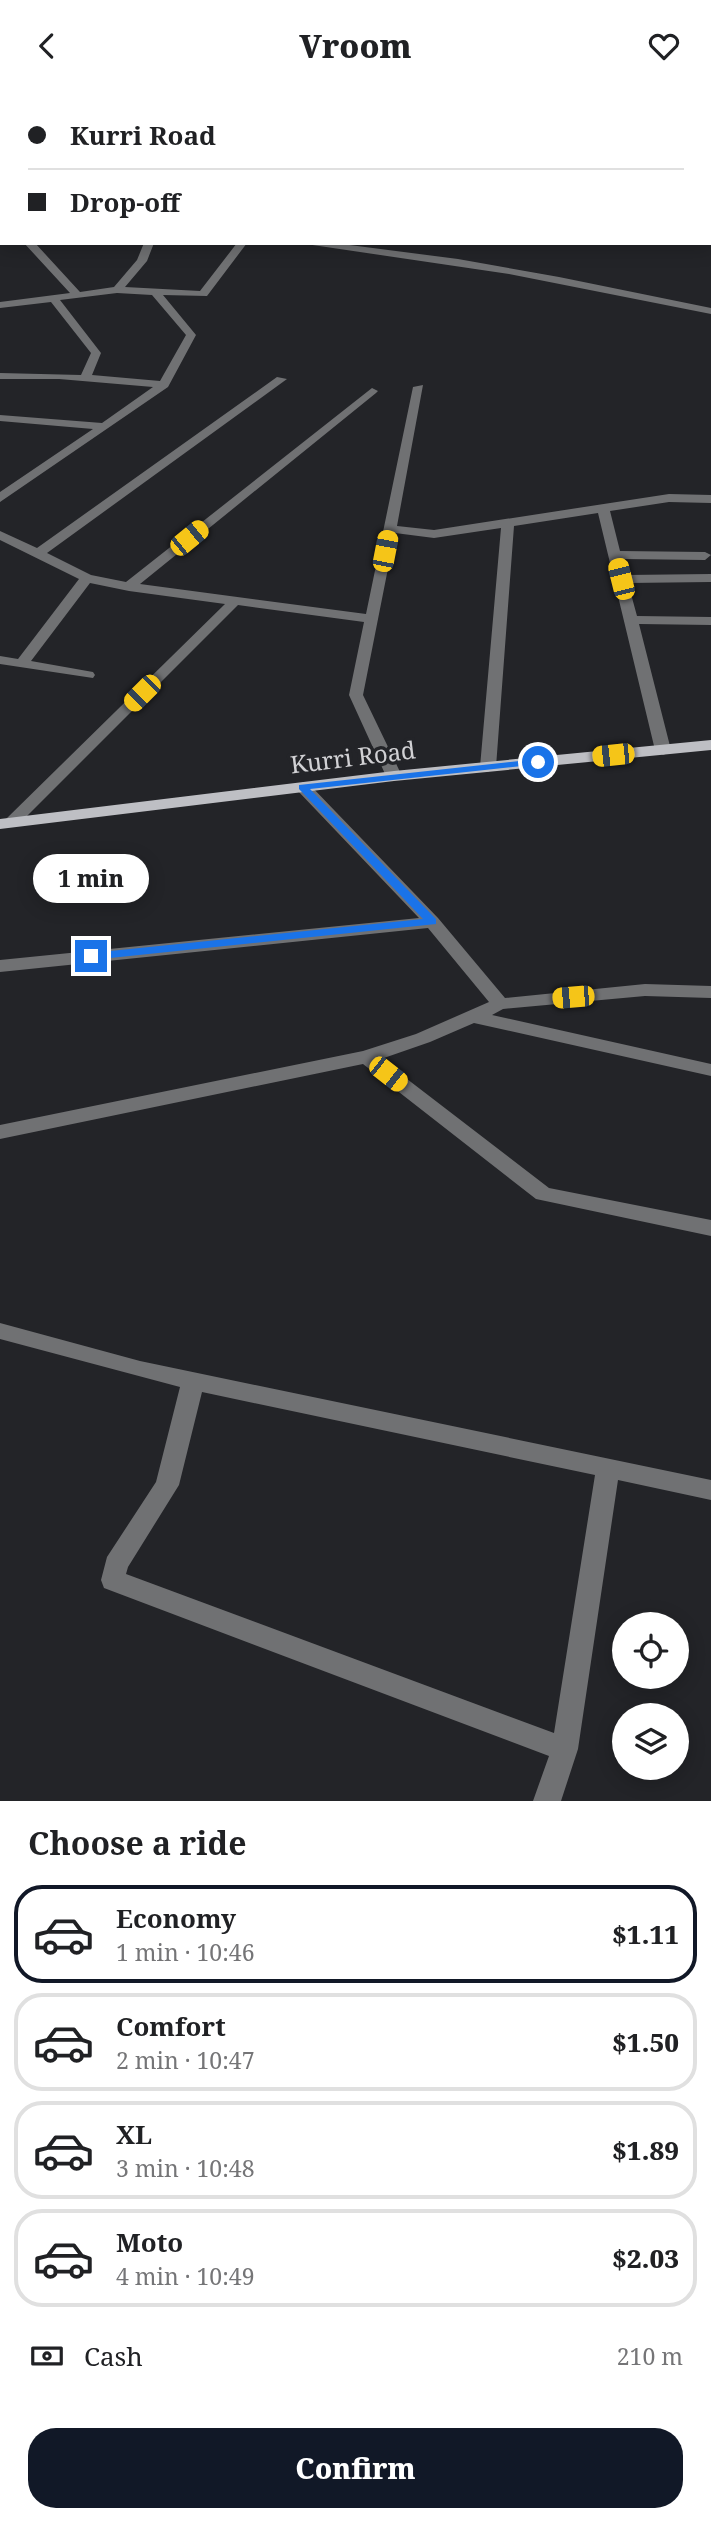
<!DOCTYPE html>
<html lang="en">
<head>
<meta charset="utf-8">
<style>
  body { margin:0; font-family:"Noto Serif",serif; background:#f6f6f6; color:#202124; height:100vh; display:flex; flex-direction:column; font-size:26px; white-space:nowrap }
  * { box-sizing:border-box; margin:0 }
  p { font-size:23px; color:#757577 }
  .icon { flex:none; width:38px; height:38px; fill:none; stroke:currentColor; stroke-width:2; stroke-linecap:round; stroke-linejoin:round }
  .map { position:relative; height:1710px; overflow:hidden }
  .details { display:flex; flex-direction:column; background:#fff; flex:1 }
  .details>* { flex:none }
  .guide { position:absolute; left:0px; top:0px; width:712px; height:154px; box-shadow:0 4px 18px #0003; display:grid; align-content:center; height:154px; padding:0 28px; background:#fff }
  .controls { position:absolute; left:612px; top:1521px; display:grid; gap:14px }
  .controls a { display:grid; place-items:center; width:77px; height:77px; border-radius:50%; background:#fff; box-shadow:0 4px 18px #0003; font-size:35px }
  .end { position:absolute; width:32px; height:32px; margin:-16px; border:9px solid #1a73e8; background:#fff; box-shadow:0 0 0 4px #fff }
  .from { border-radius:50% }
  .bubble { position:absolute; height:49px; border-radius:24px; background:#fff; box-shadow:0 4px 18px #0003; font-size:23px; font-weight:800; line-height:49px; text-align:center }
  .car { position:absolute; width:21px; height:42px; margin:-21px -10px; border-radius:9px; box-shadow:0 0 5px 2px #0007; background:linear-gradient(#f5c518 24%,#345 0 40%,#f5c518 0 76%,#345 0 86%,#f5c518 0) }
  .guide b { display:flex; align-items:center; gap:24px; height:66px; font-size:26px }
  .guide b+b { border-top:2px solid #e0e0e0 }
  .guide i { width:18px; height:18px; background:#202124 }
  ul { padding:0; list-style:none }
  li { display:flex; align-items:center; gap:21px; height:98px; margin:0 14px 10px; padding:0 14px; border:4px solid #e0e0e0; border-radius:28px }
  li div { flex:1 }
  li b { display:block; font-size:26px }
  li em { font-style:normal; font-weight:800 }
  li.current { border-color:#111827 }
  li>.icon { width:63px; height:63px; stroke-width:1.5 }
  h2 { padding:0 28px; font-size:32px; line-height:84px }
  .pay { display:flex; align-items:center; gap:18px; height:77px; padding:0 28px; font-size:26px }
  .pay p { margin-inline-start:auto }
  .action { display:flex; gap:14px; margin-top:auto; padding:14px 28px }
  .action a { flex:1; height:80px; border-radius:28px; background:#111827; color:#fff; font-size:28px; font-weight:800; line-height:80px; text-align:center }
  header { display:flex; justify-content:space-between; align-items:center; height:91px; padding:0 28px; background:#fff; font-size:32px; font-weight:800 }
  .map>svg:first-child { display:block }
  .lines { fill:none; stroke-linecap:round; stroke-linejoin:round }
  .stream { stroke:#6268bc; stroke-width:4.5 }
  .minor { fill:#707173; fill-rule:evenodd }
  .major { fill:#bebfc4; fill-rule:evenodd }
  .route { fill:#1a73e8 }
  .labels { text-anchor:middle; stroke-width:7; stroke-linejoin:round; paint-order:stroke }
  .street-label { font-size:24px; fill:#d1d1d4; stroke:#232428 }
</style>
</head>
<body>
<header><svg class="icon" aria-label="back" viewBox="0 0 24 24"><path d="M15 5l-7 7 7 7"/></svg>Vroom<svg class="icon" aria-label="heart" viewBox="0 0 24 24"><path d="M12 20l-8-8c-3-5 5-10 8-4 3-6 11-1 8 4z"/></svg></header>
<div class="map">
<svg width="711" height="1710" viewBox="0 0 711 1710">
  <rect width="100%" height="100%" fill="#232428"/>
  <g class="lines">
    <polyline class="stream" points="466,2 469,0"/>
    <g class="minor">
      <polygon points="36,0 46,0 34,2"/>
      <polygon points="79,0 99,2 81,2"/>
      <polygon points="125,0 135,0 123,2"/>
      <polygon points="279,0 300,0 303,2 281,2"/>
      <polygon points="313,0 322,0 311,2"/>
      <polygon points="357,0 376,0 379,2 359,2"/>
      <polygon points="515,0 523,0 513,2"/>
      <polygon points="533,0 551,2 535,2"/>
      <polygon points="580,0 588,0 579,2"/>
      <polygon points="628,0 654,0 655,1 630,2"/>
      <polygon points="677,0 685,0 686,2 678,2"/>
      <polygon points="0,15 2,15 0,20"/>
      <rect x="710" y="19" width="1" height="5"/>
      <rect x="710" y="41" width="1" height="4"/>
      <rect x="0" y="42" width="2" height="5"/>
      <rect x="0" y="65" width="2" height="6"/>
      <rect x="710" y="71" width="1" height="6"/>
      <polygon points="0,87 2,88 1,94 0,93"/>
      <rect x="710" y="99" width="1" height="6"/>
      <rect x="0" y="136" width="2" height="6"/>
      <path d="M 24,152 L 35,152 L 80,201 L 114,196 L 137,169 L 144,152 L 154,152 L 147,170 L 125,196 L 200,200 L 237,152 L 247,152 L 207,205 L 163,204 L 196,244 L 168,296 L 0,411 L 0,401 L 93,338 L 0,330 L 0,324 L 102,332 L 153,296 L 59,288 L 0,288 L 0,282 L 81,284 L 91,262 L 51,211 L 0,217 L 0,211 L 70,202 ZM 117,202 L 152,204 L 186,244 L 160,290 L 92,284 L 101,262 L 60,209 Z"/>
      <polygon points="299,152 334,152 458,168 559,186 711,217 711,223 509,183"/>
      <polygon points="277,286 287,288 47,462 91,484 126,491 372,297 378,300 376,302 140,493 366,523 413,296 423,294 397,435 434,439 669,403 711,404 711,412 669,411 610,420 620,460 705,461 711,464 705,469 622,468 626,484 711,483 711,491 628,492 637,525 711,526 711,534 639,533 671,659 668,662 663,664 655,659 598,422 514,435 496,676 488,681 480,676 501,437 434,447 395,442 363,604 402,685 400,688 388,688 386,685 349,604 364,531 238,514 18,734 6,734 4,731 6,728 225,513 129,500 90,492 31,570 93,581 95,584 93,587 0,573 0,565 18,568 79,488 0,449 0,440 37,457"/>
      <polygon points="303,691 309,693 438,827 505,907 645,893 711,895 711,907 645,905 503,918 492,924 711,973 711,985 474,932 430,951 381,968 549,1097 711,1129 711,1145 536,1108 363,973 0,1048 0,1034 363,960 416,943 489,911 428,837 0,881 0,869 419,827 297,699 295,696"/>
      <path d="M 0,1232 L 140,1270 L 711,1389 L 711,1409 L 618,1389 L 578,1658 L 561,1710 L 533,1710 L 549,1665 L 104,1497 L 101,1489 L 107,1466 L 156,1391 L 180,1296 L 0,1248 ZM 202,1301 L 595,1384 L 554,1642 L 126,1483 L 128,1476 L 179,1394 Z"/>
    </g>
    <polygon class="major" points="711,649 711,659 394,690 0,738 0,728 394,680"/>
  </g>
  <polygon class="route" points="538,668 543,671 541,673 310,698 436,828 436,833 91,869 85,865 91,862 423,828 299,698 299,694"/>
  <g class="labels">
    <g class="street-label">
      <text transform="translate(353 667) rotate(-7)" y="8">Kurri Road</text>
    </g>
  </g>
</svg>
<div class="controls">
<a><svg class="icon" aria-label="locate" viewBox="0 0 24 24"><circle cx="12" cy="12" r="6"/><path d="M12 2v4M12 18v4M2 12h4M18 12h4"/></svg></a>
<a><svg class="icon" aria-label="layers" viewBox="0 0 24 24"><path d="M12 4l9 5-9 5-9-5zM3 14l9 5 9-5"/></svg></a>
</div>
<i class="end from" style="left:538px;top:671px"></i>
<i class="end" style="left:91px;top:865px"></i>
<div class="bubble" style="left:33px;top:763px;width:116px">1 min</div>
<i class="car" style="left:189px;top:447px;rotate:51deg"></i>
<i class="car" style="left:385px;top:460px;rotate:11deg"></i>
<i class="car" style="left:621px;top:488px;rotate:346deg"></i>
<i class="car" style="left:142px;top:602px;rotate:225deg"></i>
<i class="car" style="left:613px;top:664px;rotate:264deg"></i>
<i class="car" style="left:573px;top:906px;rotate:265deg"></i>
<i class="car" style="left:388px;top:983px;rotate:128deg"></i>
<div class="guide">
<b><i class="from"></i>Kurri Road</b>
<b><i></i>Drop-off</b>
</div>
</div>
<section class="details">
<h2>Choose a ride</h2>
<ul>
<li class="current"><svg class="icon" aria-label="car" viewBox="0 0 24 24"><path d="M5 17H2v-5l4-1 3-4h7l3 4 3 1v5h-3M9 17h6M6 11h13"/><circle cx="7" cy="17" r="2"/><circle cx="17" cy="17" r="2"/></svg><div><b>Economy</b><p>1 min · 10:46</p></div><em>$1.11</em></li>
<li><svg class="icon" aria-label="car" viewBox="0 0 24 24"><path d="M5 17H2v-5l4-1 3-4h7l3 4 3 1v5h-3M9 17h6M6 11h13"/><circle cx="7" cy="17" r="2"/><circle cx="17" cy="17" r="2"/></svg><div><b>Comfort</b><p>2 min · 10:47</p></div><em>$1.50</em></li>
<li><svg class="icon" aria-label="car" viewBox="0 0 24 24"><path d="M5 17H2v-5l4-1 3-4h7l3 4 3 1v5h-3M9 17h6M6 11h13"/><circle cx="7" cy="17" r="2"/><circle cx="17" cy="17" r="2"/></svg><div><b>XL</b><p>3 min · 10:48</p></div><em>$1.89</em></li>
<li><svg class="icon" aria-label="car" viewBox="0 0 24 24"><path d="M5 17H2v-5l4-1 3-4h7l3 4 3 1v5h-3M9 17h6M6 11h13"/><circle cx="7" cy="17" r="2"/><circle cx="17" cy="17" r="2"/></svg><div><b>Moto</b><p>4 min · 10:49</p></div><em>$2.03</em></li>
</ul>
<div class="pay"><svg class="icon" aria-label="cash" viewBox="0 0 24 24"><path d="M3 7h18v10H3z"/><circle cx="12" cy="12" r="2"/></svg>Cash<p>210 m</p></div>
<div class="action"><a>Confirm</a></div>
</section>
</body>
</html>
